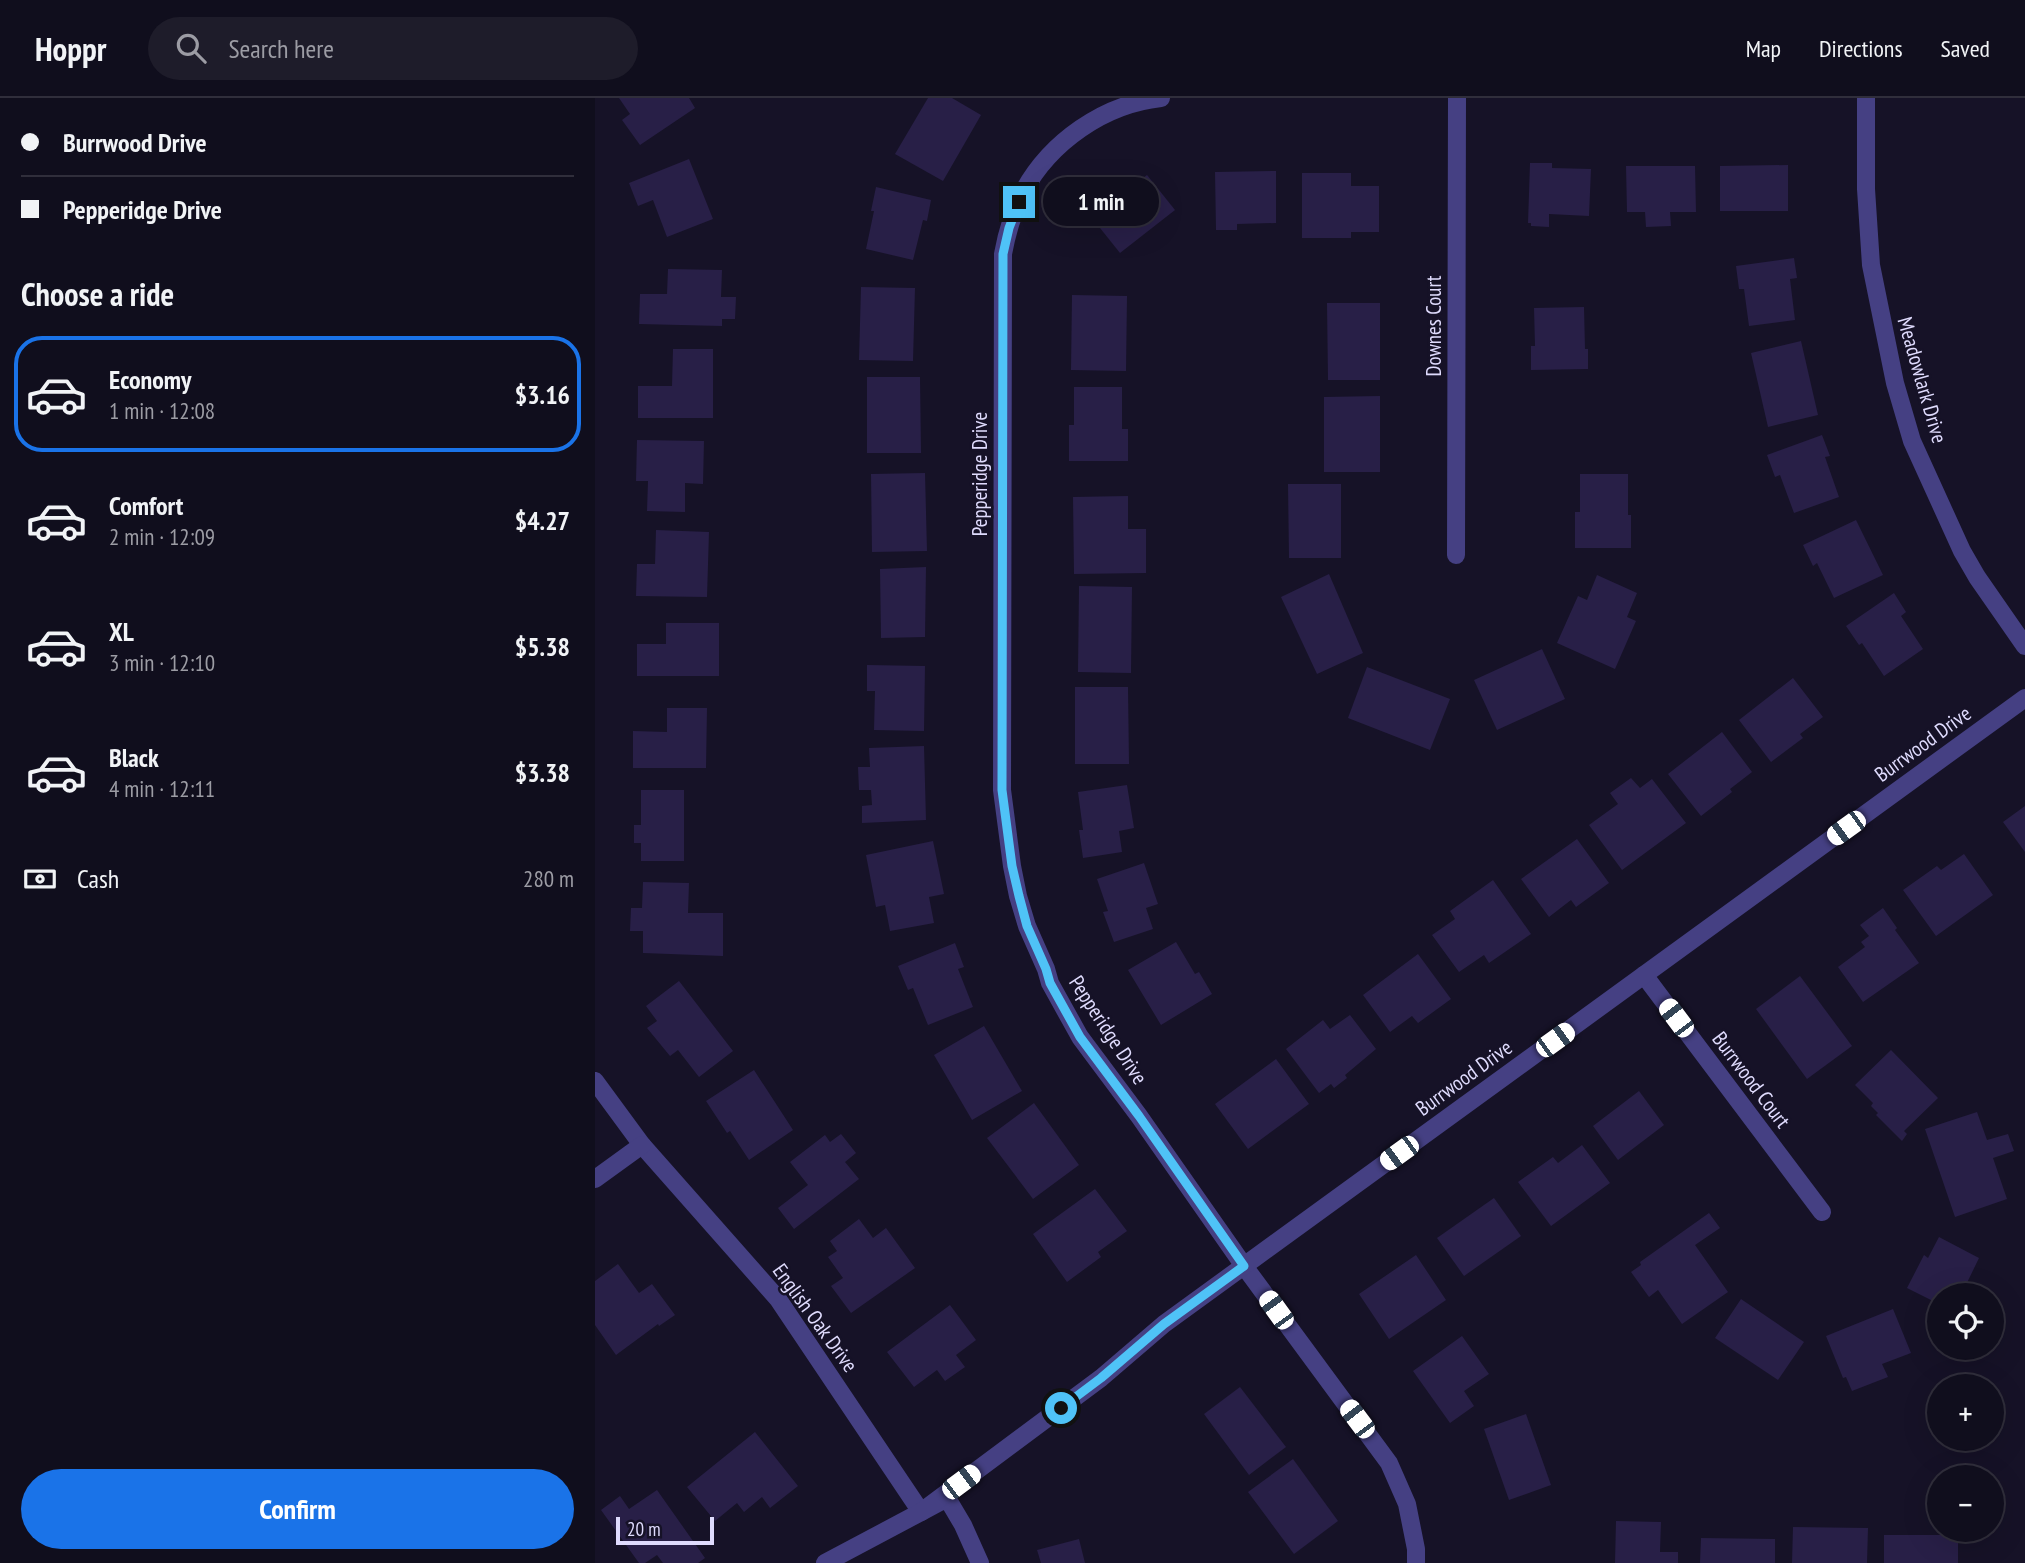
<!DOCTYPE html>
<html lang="en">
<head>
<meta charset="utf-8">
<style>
  body { margin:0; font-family:"PT Sans Narrow",sans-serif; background:#1e1c2a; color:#f1f3f6; height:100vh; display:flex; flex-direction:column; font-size:26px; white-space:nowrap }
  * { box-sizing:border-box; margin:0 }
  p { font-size:23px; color:#9c9ca4 }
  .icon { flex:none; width:38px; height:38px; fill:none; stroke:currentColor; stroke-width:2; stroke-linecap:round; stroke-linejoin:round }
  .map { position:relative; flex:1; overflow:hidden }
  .details { display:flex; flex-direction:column; background:#100e1d; width:595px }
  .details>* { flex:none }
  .banner { display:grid; align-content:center; height:154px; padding:0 21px; background:#100e1d }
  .fabs { position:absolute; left:1332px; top:1185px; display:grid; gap:14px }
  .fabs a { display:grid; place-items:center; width:77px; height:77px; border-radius:50%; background:#100e1d; box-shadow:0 7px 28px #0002,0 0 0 2px #302e3b; font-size:35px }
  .scale { position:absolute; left:21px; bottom:18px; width:98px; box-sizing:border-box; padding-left:7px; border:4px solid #dfdbfd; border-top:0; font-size:19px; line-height:24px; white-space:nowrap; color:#dfdbfd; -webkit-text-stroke:5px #161227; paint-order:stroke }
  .end { position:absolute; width:32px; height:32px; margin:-16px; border:9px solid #4fc3f7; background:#111; box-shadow:0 0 0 4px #111 }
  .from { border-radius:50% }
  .bubble { position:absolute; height:49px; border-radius:24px; background:#100e1d; box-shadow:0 7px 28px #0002,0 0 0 2px #302e3b; font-size:23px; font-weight:700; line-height:49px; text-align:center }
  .car { position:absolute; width:21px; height:42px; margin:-21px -10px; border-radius:9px; box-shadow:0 0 5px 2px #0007; background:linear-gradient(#fff 24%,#345 0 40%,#fff 0 76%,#345 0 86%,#fff 0) }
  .banner b { display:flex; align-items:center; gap:24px; height:66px; font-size:26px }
  .banner b+b { border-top:2px solid #302e3b }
  .banner i { width:18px; height:18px; background:#f1f3f6 }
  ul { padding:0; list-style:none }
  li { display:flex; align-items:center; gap:21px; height:116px; margin:0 14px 10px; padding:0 7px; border:4px solid transparent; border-radius:28px }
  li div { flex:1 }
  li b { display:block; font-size:26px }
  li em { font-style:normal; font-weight:700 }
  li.selected { border-color:#1a73e8 }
  li>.icon { width:63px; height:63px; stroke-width:1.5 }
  h2 { padding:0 21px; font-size:32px; line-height:84px }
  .pay { display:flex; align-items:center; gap:18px; height:77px; padding:0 21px; font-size:26px }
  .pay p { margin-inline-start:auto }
  .primary-button { display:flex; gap:14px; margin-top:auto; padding:14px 21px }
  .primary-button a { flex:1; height:80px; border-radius:42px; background:#1a73e8; color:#fff; font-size:28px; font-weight:700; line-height:80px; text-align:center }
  header { display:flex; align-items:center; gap:42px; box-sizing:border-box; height:98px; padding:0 35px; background:#100e1d; border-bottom:2px solid #302e3b }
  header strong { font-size:33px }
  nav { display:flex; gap:38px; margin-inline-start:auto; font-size:24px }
  .search { width:490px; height:63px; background:#1e1c2a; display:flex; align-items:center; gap:18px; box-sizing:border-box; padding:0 24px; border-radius:38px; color:#9c9ca4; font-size:26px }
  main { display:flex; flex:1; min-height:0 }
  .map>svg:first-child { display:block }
  .building { fill:#281f47 }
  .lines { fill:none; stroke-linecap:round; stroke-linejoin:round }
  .minor { stroke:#454083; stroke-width:18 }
  .route { stroke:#4fc3f7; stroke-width:9 }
  .labels { text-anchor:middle; stroke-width:5; stroke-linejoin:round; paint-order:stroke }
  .street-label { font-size:21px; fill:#dfdbfd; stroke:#161227 }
</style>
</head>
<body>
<header>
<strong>Hoppr</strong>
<div class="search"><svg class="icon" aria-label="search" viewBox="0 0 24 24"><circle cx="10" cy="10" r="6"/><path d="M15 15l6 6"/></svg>Search here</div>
<nav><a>Map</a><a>Directions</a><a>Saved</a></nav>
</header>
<main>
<section class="details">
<div class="banner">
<b><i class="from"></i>Burrwood Drive</b>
<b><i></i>Pepperidge Drive</b>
</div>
<h2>Choose a ride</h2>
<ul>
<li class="selected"><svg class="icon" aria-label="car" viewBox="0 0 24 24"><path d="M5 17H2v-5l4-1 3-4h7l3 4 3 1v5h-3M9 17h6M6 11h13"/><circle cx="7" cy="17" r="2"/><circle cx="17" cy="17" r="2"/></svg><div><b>Economy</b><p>1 min · 12:08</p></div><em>$3.16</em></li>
<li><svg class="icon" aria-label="car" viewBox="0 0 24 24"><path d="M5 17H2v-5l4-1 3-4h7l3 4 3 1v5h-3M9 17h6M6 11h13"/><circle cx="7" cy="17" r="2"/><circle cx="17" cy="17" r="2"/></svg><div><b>Comfort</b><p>2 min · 12:09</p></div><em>$4.27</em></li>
<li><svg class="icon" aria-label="car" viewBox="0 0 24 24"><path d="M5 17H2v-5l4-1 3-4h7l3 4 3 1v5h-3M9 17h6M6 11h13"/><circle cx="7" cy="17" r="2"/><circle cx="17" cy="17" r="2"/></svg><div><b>XL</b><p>3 min · 12:10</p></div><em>$5.38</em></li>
<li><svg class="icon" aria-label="car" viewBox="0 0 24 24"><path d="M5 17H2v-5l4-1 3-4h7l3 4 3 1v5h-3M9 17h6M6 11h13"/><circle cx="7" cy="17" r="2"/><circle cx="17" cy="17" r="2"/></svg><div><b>Black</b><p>4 min · 12:11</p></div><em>$3.38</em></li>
</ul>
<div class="pay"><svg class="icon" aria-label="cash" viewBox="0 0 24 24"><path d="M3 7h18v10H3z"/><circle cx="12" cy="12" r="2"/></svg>Cash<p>280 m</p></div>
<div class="primary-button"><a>Confirm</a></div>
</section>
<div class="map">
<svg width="1430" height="1465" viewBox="0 0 1430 1465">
  <rect width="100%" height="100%" fill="#161227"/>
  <g class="building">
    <polygon points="24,0 94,0 100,10 45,47 27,22 35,16"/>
    <polygon points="333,0 357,0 386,17 348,83 300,56"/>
    <polygon points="94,61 118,121 72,139 58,102 43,108 34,85"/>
    <polygon points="935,65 957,65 957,70 996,71 994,118 954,116 954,129 936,128 936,125 933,125"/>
    <polygon points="1193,67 1193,113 1125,113 1125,68"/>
    <polygon points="1031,68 1100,68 1101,114 1075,114 1076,128 1051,129 1050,114 1032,114"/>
    <polygon points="681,73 681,125 642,126 642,132 621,132 620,74"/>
    <polygon points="707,75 756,75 756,88 784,88 784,134 756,134 756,140 707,140"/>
    <polygon points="552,77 580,112 525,155 497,120"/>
    <polygon points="281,89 336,102 332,123 328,122 318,162 271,151 279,113 276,113"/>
    <polygon points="1199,160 1202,180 1195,181 1200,222 1154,228 1149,191 1144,191 1141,168"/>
    <polygon points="73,171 127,172 126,199 141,199 140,221 127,221 127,228 44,226 45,196 72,196"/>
    <polygon points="266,189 320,190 318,263 264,262"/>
    <polygon points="477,197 532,198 531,273 476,272"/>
    <polygon points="732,205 785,205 785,282 733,282"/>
    <polygon points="989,209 990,251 993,251 993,271 936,272 936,248 940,248 939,210"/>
    <polygon points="1206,243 1223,317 1173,329 1156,255"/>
    <polygon points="78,251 118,251 118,320 43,320 43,288 77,288"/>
    <polygon points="272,279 325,279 326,355 272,355"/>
    <polygon points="479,289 527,289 527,331 533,331 533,363 474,363 474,327 479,327"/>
    <polygon points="785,298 785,374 729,374 729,299"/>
    <polygon points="1227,337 1235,358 1230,359 1244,399 1199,415 1185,377 1180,379 1172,357"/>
    <polygon points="42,342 109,343 108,386 90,385 90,414 52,413 53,383 41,383"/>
    <polygon points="330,375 332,453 277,454 276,376"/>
    <polygon points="985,376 1033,376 1033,417 1036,417 1036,450 980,450 980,414 985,414"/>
    <polygon points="693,386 746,386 746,460 694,460"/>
    <polygon points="533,398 533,431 551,431 551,475 479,476 478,399"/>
    <polygon points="1261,422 1288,477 1239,500 1222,465 1218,468 1208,447"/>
    <polygon points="61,432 114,434 112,499 41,498 42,466 60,466"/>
    <polygon points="331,469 330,539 286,540 285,471"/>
    <polygon points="734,476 768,555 722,576 686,499"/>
    <polygon points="1002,477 1042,495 1032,519 1041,523 1020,571 962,545 983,498 992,502"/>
    <polygon points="484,488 537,489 536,575 483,574"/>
    <polygon points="1299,495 1311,514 1306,518 1328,551 1289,578 1267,545 1264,547 1251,528"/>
    <polygon points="71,525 124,525 124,578 42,578 42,546 71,546"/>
    <polygon points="947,551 970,601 902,632 879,582"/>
    <polygon points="272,567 330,568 329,633 279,632 280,593 272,593"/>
    <polygon points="772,569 855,601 835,652 753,620"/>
    <polygon points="1198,580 1228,619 1205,636 1208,640 1176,664 1144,622"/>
    <polygon points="480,589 533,589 534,666 480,666"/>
    <polygon points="72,610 112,610 111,670 38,670 38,633 72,634"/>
    <polygon points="1127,634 1157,674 1135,691 1137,694 1106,718 1073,676"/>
    <polygon points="329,648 331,722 267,725 267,708 277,707 276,692 264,692 263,669 275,669 274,650"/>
    <polygon points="1036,680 1045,690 1057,681 1091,725 1027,772 994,727 1023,706 1015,695"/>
    <polygon points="532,687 539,730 524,733 527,754 488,760 484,732 488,732 483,694"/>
    <polygon points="46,692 89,692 89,763 46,763 46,745 39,745 39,727 46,727"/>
    <polygon points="1430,708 1430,754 1408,724"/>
    <polygon points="982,741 1014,785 981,809 976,802 954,819 926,781"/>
    <polygon points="338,743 349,796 334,799 339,825 295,833 290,807 281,809 271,757"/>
    <polygon points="1369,756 1398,797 1341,838 1308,792 1342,768 1346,772"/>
    <polygon points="549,765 563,806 551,810 558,831 519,844 508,814 513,813 502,781"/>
    <polygon points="898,782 936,836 894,865 889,857 864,874 837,837 860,821 855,813"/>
    <polygon points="48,784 94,785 93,815 128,815 128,858 48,855 48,833 35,833 36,810 47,810"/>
    <polygon points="1288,810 1302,830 1300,832 1324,865 1268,904 1243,869 1270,849 1266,844 1274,838 1265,827"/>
    <polygon points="581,844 600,876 604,874 617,896 566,927 533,872"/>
    <polygon points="360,845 369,869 363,871 378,909 333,927 318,890 313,892 303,868"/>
    <polygon points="823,856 856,901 823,925 817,918 795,934 768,897"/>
    <polygon points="1205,878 1257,948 1212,981 1161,911"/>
    <polygon points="84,883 138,953 104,979 83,952 75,958 52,930 62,923 51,908"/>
    <polygon points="755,917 781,951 750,977 752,980 739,990 736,986 724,995 691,951 728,922 735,931"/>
    <polygon points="389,928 427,993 377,1022 339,957"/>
    <polygon points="1296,952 1343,1000 1309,1033 1312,1036 1307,1043 1281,1017 1283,1015 1276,1008 1278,1005 1260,987"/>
    <polygon points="681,961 714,1006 653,1051 620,1006"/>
    <polygon points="159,972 198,1032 154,1062 135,1033 132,1035 111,1003"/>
    <polygon points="1044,993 1069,1027 1023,1062 998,1028"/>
    <polygon points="439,1005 484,1067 438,1101 392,1040"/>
    <polygon points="1382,1014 1392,1042 1413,1036 1419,1053 1398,1060 1412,1101 1360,1119 1330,1031"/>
    <polygon points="246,1036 261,1055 250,1064 264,1081 199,1131 183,1110 213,1087 195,1064 230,1037 235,1044"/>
    <polygon points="987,1047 1015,1085 956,1128 923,1084 958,1059 963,1065"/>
    <polygon points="500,1091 532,1133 503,1154 506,1159 472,1184 438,1136"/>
    <polygon points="899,1100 926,1138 869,1178 842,1140"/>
    <polygon points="1114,1115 1125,1130 1100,1147 1133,1194 1087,1226 1063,1192 1054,1199 1036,1174 1046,1167 1045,1164"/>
    <polygon points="264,1121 278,1140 291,1130 320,1170 256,1215 236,1188 248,1180 233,1159 242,1153 235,1143"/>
    <polygon points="1344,1139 1384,1160 1369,1191 1380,1197 1344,1197 1344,1206 1312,1190 1329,1157 1333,1160"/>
    <polygon points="821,1157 851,1202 794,1241 764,1196"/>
    <polygon points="23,1166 44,1195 57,1186 80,1217 64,1228 63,1226 21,1257 0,1227 0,1183"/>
    <polygon points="1146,1201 1209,1244 1183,1282 1120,1240"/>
    <polygon points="355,1207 381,1242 361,1257 370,1269 350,1283 342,1272 319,1289 292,1254"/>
    <polygon points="1298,1211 1316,1255 1287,1266 1293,1279 1257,1293 1251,1279 1248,1280 1231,1238"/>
    <polygon points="867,1238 894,1276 869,1293 879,1308 855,1325 818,1273"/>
    <polygon points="645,1289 691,1349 654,1377 609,1316"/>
    <polygon points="931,1316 956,1387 914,1402 889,1331"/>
    <polygon points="160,1334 203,1388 175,1410 167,1399 149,1414 142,1405 120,1423 92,1389"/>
    <polygon points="698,1361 743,1423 699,1456 653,1394"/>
    <polygon points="62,1392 110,1460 103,1465 68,1465 62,1457 50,1465 44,1465 6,1412 25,1398 34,1411"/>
    <polygon points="1021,1423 1066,1424 1065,1454 1083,1454 1083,1465 1020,1465"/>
    <polygon points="1198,1429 1273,1430 1272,1465 1197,1465"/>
    <rect x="1289" y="1437" width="74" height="28"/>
    <polygon points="1106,1440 1180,1441 1180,1465 1105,1465"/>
    <polygon points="484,1441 490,1465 446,1465 442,1452"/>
  </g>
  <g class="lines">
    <g class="minor">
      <path d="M 566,0 C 509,6 455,44 428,94 C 418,114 412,134 408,156 L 407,692 L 417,768 L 423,798 L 432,828 L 451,871 L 455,885 L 485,939 L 544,1018 L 649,1168 L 794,1365 L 812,1406 L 821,1451 L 821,1465"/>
      <polyline points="1271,0 1271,91 1276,167 1300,285 1317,343 1367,453 1382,479 1430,548"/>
      <polyline points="861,457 862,0"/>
      <polyline points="1049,877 1227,1114"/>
      <polyline points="0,983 47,1047 183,1201 326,1414 352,1400 368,1427 385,1465"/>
      <polyline points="0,1081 47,1047"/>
      <polyline points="230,1465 326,1414 506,1280 569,1226 1430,600"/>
    </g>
  </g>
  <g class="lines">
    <polyline class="route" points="424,104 414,130 408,156 407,692 417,768 424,798 432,828 451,871 455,885 485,939 544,1018 649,1168 569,1226 506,1280 466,1310"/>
  </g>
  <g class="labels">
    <g class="street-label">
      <text transform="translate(839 228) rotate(-90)" y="7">Downes Court</text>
      <text transform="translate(1327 282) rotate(74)" y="7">Meadowlark Drive</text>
      <text transform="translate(385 376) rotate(-90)" y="7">Pepperidge Drive</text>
      <text transform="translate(1328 646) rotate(-36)" y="7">Burrwood Drive</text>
      <text transform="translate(513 932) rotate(57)" y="7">Pepperidge Drive</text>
      <text transform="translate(869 980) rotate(-36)" y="7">Burrwood Drive</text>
      <text transform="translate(1156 982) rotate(53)" y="7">Burrwood Court</text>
      <text transform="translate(220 1220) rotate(54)" y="7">English Oak Drive</text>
    </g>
  </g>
</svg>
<div class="fabs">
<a><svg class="icon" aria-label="locate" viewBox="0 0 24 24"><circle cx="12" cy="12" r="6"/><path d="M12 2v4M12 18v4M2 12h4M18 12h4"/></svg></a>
<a>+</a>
<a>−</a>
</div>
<div class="scale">20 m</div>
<i class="end from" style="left:466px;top:1310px"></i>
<i class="end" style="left:424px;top:104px"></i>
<div class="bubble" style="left:448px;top:79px;width:116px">1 min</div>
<i class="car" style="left:1251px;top:730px;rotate:234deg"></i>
<i class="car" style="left:1081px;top:920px;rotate:323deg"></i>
<i class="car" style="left:960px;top:942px;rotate:54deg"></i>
<i class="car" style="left:804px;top:1055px;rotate:234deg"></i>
<i class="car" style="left:681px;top:1212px;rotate:324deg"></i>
<i class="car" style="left:762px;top:1321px;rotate:323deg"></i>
<i class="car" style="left:366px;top:1384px;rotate:53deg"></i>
</div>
</main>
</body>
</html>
